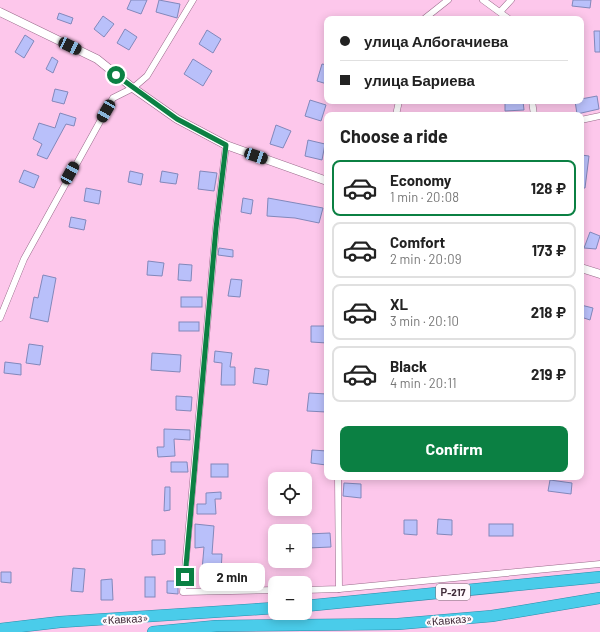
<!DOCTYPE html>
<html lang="en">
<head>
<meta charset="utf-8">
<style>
  body { margin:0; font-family:Barlow,sans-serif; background:#f2f2f2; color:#222; height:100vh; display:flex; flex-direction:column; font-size:15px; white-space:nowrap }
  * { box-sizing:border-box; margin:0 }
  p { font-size:13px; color:#767676 }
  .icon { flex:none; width:22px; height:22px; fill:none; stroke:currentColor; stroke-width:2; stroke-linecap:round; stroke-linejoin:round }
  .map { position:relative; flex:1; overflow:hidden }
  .side { position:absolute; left:324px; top:112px; width:260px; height:368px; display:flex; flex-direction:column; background:#fff; border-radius:8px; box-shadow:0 2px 10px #0003 }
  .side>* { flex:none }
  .top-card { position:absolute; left:324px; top:16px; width:260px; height:88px; border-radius:8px; box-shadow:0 2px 10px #0003; display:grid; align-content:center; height:88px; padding:0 16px; background:#fff }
  .buttons { position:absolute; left:268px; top:472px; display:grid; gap:8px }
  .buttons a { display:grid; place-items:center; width:44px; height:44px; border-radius:8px; background:#fff; box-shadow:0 2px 10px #0003; font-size:20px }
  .end { position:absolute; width:18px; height:18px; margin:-9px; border:5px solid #0b8043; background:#fff; box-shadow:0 0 0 2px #fff }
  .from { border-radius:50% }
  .bubble { position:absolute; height:28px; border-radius:8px; background:#fff; box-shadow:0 2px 10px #0003; font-size:13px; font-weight:700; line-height:28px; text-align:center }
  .car { position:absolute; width:12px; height:24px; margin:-12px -6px; border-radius:5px; box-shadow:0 0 3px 1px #0007; background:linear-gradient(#222 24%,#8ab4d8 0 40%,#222 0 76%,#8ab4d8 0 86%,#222 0) }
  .top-card b { display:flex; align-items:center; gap:14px; height:38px; font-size:15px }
  .top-card b+b { border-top:1px solid #e0e0e0 }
  .top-card i { width:10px; height:10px; background:#222 }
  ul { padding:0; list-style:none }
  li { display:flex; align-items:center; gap:12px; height:56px; margin:0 8px 6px; padding:0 8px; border:2px solid #e0e0e0; border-radius:8px }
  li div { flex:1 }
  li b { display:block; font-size:15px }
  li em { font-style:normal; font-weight:700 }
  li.active { border-color:#0b8043 }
  li>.icon { width:36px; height:36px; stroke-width:1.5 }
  h2 { padding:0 16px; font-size:18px; line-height:48px }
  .action { display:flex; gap:8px; margin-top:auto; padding:8px 16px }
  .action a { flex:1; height:46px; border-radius:8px; background:#0b8043; color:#fff; font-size:16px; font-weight:700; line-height:46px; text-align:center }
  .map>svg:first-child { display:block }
  .building { fill:#b9c0fa; stroke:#8288bb }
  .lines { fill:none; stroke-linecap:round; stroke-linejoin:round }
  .minor-casing { stroke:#99698a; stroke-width:7 }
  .tertiary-casing { stroke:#99698a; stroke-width:9 }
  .trunk-casing { stroke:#2a8ca8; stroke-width:12 }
  .minor { stroke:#fff; stroke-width:6 }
  .tertiary { stroke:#fff; stroke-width:8 }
  .trunk { stroke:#4accea; stroke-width:11 }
  .route { stroke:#0b8043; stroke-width:5 }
  .labels { text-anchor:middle; stroke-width:4; stroke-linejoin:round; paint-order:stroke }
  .shield { fill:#fff9fd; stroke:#7a6a74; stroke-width:1 }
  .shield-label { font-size:10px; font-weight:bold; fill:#412c3a }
  .street-label { font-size:11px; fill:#412c3a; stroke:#fff9fd }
</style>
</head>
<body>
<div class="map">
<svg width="600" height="632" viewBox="0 0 600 632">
  <rect width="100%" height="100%" fill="#fdc7eb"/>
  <g class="building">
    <polygon points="131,0 147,0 141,14 127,9"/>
    <polygon points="159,0 180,4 177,18 156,12"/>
    <polygon points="573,0 591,0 590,8 572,6"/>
    <polygon points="59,13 73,18 71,24 57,19"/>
    <polygon points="103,16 114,24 104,37 94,29"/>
    <polygon points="125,29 137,37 129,50 117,43"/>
    <polygon points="207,30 221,39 213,53 199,44"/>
    <polygon points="594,31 600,31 600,52 595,52"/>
    <polygon points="25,35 34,41 24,58 15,52"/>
    <polygon points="52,57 58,61 53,73 46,69"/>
    <polygon points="193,59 212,71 203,86 184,74"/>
    <polygon points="322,64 327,65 327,84 317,81"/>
    <polygon points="55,89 68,92 64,104 52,101"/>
    <polygon points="597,96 599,109 577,114 575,101 581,101 581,99"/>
    <polygon points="310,100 326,105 321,121 305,116"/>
    <polygon points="505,101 523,101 524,110 505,111"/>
    <polygon points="60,113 76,118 74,126 66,124 47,159 37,155 42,144 33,139 39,123 55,128"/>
    <polygon points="276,125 291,131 283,148 270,144"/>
    <polygon points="308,140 325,144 322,160 305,156"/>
    <polygon points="581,155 589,156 585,188 581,188"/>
    <polygon points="24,170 39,176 34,188 19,182"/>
    <polygon points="130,171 143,174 141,185 128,182"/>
    <polygon points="162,171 178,174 176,184 160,182"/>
    <polygon points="200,171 217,173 214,191 198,189"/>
    <polygon points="86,188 101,191 99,204 84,201"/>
    <polygon points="243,198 253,200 251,214 241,212"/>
    <polygon points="268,198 323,208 319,223 295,218 267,216"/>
    <polygon points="71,217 86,220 84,230 69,227"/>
    <polygon points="590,232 600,236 596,249 584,248"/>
    <polygon points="219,248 233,250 233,257 218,255"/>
    <polygon points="148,261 164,263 162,276 147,275"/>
    <polygon points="179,264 192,265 191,281 178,280"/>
    <polygon points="43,275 56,278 48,322 30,318 34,297 38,298"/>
    <polygon points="231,279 242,280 240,297 228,296"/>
    <rect x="181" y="297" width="21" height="10"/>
    <polygon points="581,305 593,308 590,320 581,317"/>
    <rect x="179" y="322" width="20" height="9"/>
    <polygon points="311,326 327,326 327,343 311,342"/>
    <polygon points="29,344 43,346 40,365 26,363"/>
    <polygon points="215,351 232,353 230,367 235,367 235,385 221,385 222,363 214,362"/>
    <polygon points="152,353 181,355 180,372 151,370"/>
    <polygon points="5,362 21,364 21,375 4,373"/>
    <polygon points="255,368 269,370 267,385 253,383"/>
    <polygon points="309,393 327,394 326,412 307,411"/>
    <polygon points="176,396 192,397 191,411 176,410"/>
    <polygon points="164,429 190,430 190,440 174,439 175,456 158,457 157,447 164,447"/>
    <polygon points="312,450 327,451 326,465 311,463"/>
    <polygon points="171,462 187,462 188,472 171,472"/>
    <rect x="211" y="464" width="17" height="13"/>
    <polygon points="550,480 572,483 571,494 548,491"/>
    <polygon points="344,483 361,484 361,498 343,496"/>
    <polygon points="165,487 170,487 170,510 164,511"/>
    <polygon points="221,492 221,499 215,499 216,514 197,514 197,504 206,504 206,493"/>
    <polygon points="438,519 452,520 452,535 437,534"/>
    <polygon points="404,520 417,520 417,535 404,534"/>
    <polygon points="195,524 214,526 212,554 222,554 221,572 202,570 204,547 195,548"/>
    <rect x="489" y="524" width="24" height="12"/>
    <polygon points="330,533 331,547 308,548 307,534"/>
    <polygon points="152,540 165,540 165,554 152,555"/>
    <polygon points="73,568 85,569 83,592 71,591"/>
    <polygon points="1,572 11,572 11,583 1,582"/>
    <rect x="145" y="577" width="10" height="20"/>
    <polygon points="112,579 113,600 101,600 101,580"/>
    <polygon points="167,581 178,581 178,594 167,593"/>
  </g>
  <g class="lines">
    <g class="minor-casing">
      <g id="minor">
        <polyline points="483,0 509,19"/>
        <polyline points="500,12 511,0"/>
        <polyline points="424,19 448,0"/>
        <polyline points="532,101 534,115"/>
        <polyline points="396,115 399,101"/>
        <polyline points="581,120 600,116"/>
        <polyline points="226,145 216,228 183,592 275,590"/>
        <polyline points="0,318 24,259 113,98 133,88 147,76 193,0"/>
        <polyline points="338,477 339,589"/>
        <polyline points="305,590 339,589 600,564"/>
      </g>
    </g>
    <g class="tertiary-casing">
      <g id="tertiary">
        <polyline points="0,12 97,59 133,88 177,119 226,145 327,181"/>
        <polyline points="581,268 600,274"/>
      </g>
    </g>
    <g class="trunk-casing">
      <g id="trunk">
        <polyline points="305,606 600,577"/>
        <polyline points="0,629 60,622 275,608"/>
        <polyline points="153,632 216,626 398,624 492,616 600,598"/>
      </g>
    </g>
    <use href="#minor" class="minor"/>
    <use href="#tertiary" class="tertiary"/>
    <use href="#trunk" class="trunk"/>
  </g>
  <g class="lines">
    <polyline class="route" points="116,75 177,119 226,145 216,228 185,577"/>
  </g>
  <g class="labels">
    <rect class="shield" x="436" y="584" width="34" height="16" rx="3"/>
    <g class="shield-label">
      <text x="453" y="596">Р-217</text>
    </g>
    <g class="street-label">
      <text transform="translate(125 619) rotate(-3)" y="4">«Кавказ»</text>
      <text transform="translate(449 620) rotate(-5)" y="4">«Кавказ»</text>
    </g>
  </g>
</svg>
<div class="buttons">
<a><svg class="icon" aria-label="locate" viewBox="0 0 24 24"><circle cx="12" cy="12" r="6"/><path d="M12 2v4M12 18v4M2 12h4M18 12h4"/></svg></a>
<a>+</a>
<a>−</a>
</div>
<i class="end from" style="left:116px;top:75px"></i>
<i class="end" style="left:185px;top:577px"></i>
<div class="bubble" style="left:199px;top:563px;width:66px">2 min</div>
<i class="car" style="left:70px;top:46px;rotate:115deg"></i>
<i class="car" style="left:106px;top:111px;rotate:210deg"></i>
<i class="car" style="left:256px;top:156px;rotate:109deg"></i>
<i class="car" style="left:70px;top:173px;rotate:29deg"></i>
<div class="top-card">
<b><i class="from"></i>улица Албогачиева</b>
<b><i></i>улица Бариева</b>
</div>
<section class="side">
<h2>Choose a ride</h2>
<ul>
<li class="active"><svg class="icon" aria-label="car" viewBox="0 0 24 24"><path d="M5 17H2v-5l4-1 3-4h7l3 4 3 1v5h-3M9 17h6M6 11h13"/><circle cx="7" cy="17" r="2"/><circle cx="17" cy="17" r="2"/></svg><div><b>Economy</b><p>1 min · 20:08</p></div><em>128 ₽</em></li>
<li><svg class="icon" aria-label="car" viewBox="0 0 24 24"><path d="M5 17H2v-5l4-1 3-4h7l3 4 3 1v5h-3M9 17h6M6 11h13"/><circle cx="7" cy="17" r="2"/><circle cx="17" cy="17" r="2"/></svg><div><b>Comfort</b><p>2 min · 20:09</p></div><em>173 ₽</em></li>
<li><svg class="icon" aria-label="car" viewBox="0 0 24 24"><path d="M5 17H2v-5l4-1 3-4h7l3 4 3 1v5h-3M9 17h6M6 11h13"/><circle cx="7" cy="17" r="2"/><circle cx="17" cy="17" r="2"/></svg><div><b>XL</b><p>3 min · 20:10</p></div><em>218 ₽</em></li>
<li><svg class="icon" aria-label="car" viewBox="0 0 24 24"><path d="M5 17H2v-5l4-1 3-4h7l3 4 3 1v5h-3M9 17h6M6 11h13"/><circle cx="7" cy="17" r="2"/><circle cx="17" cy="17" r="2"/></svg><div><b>Black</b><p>4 min · 20:11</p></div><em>219 ₽</em></li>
</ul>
<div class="action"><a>Confirm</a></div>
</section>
</div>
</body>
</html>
